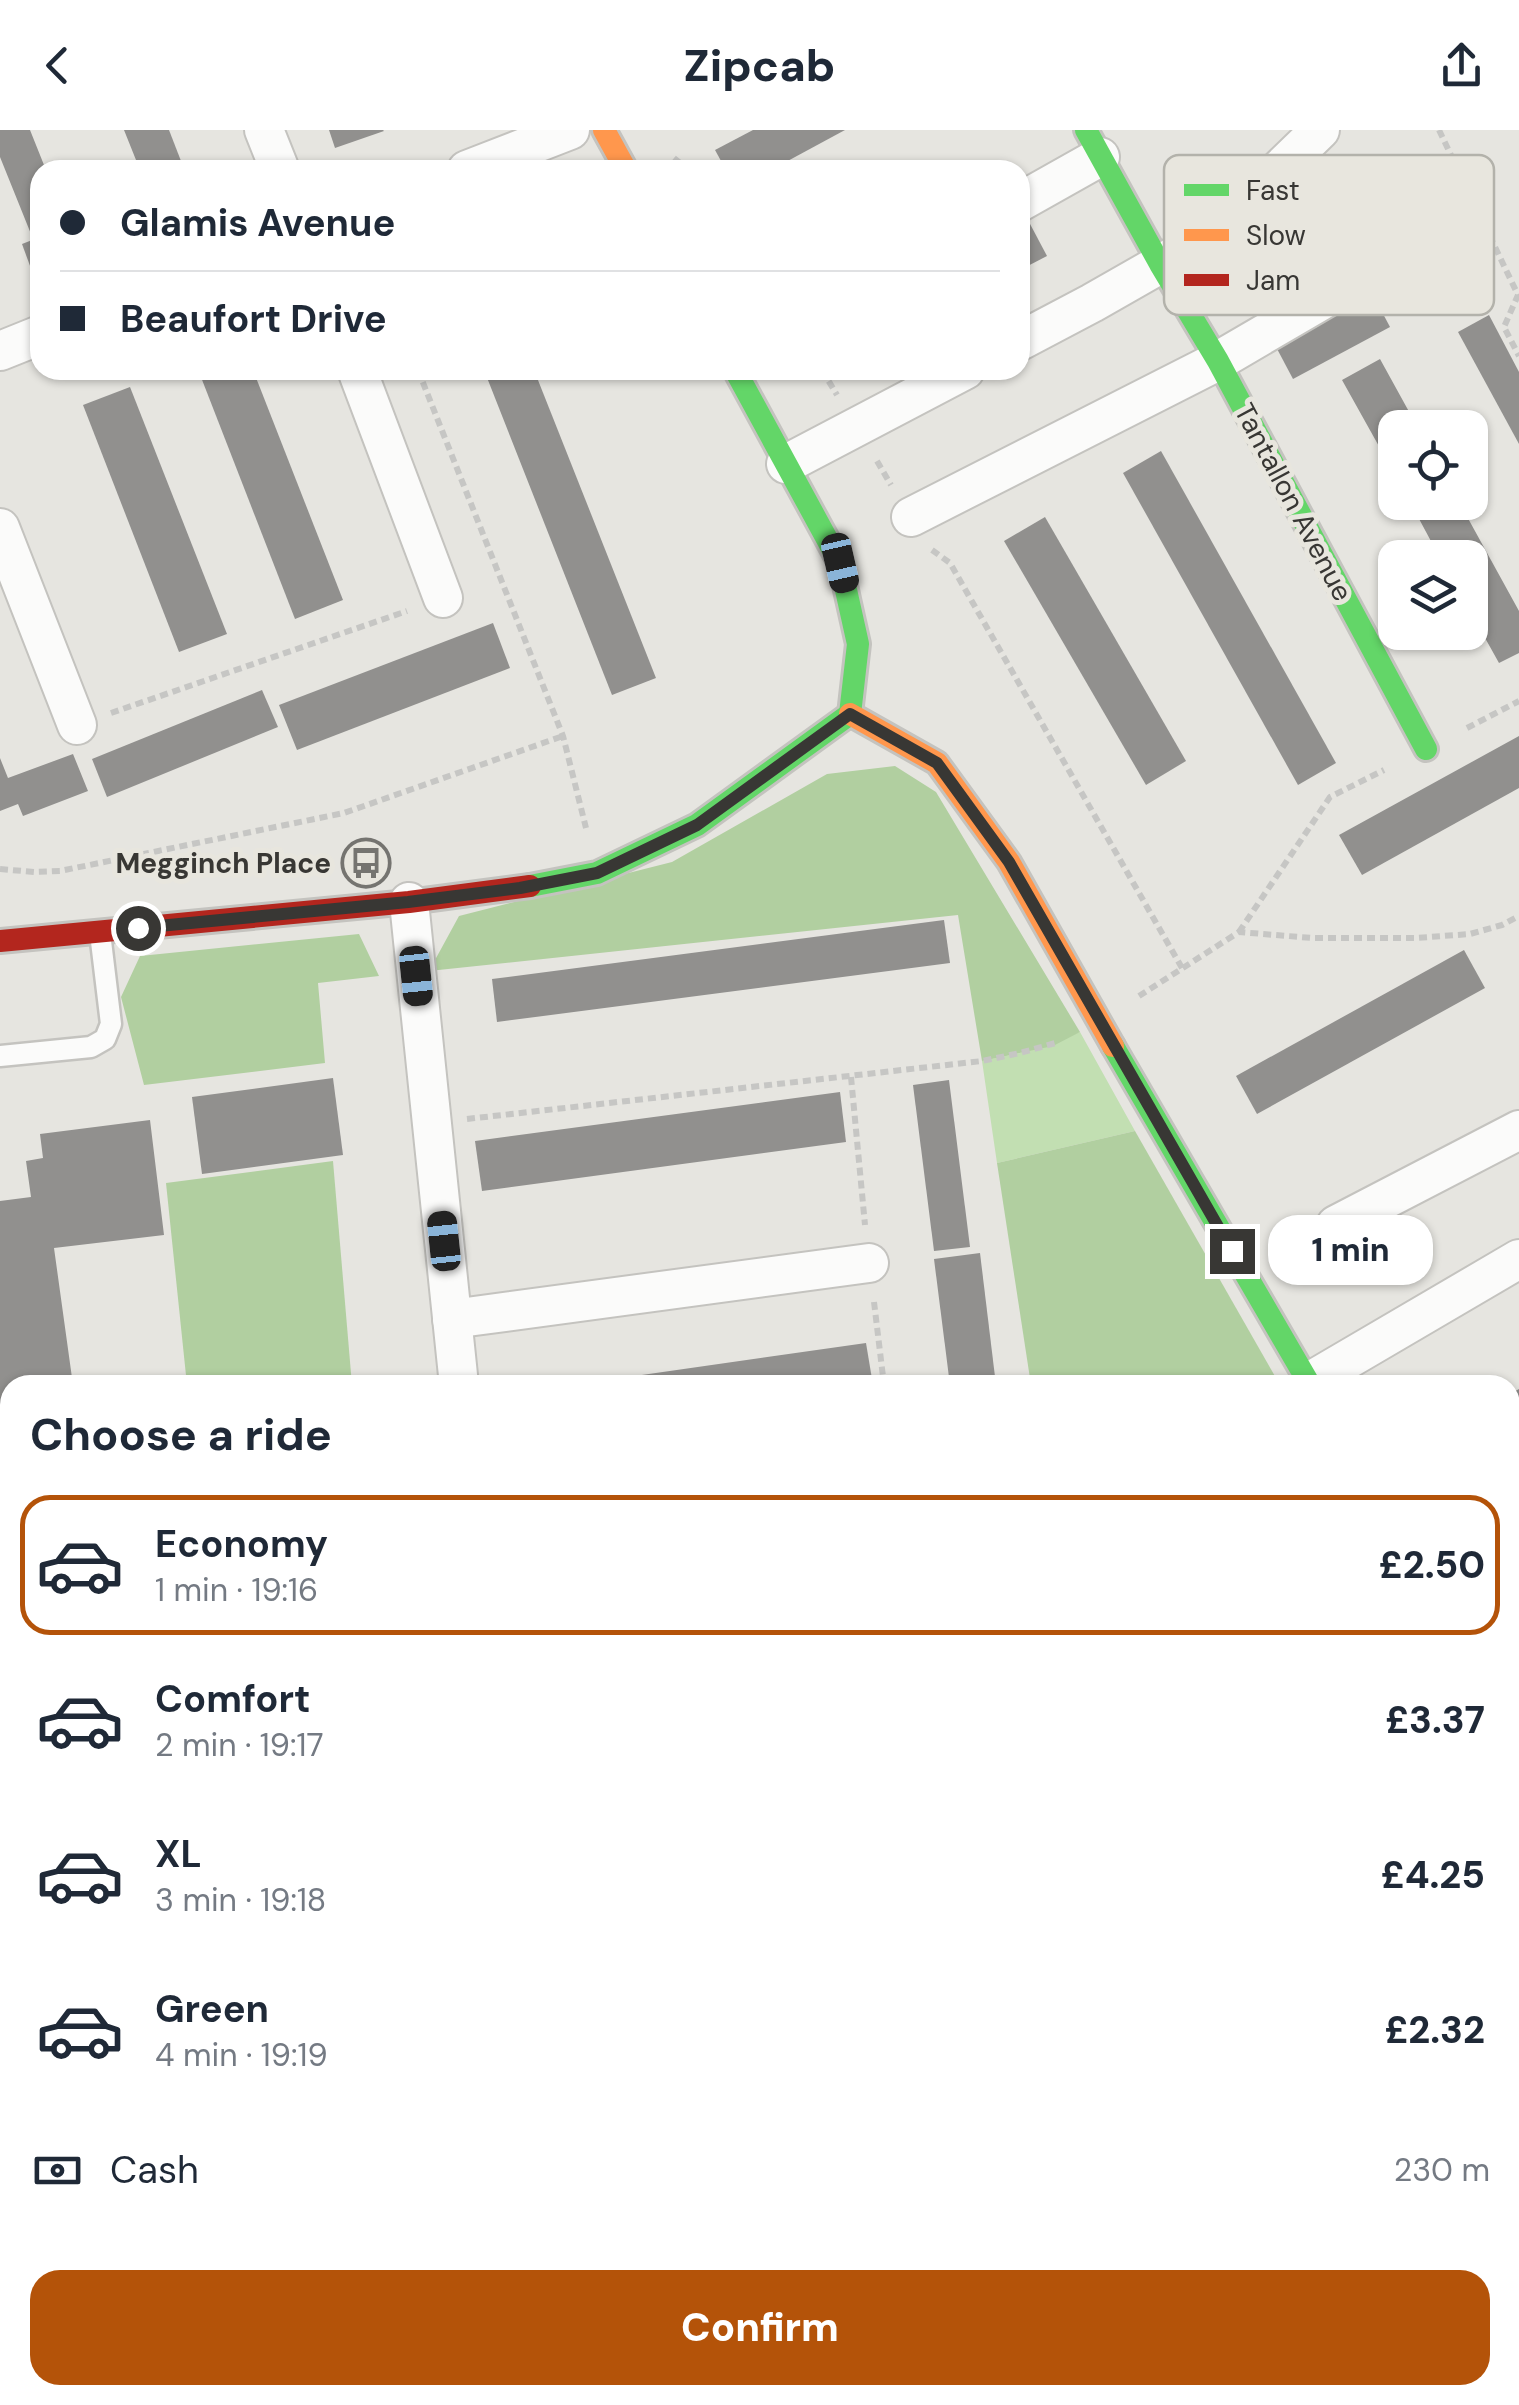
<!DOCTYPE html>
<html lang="en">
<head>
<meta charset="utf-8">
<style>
  body { margin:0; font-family:"DM Sans",sans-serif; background:#f6f6f7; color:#1f2937; height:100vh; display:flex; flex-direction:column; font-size:38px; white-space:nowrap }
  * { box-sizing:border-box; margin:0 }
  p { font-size:32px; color:#747a83 }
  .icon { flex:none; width:55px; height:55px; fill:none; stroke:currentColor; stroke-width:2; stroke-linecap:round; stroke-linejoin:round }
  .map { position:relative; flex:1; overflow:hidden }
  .panel { position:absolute; left:0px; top:1245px; width:1520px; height:1030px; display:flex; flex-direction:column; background:#fff; border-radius:30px 30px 0 0; box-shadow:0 2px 8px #0004 }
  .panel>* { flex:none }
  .top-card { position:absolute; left:30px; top:30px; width:1000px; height:220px; border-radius:30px; box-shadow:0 2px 8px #0004; display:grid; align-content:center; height:220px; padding:0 30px; background:#fff }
  .buttons { position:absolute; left:1378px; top:280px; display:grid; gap:20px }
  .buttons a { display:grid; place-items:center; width:110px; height:110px; border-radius:20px; background:#fff; box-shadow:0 2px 8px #0004; font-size:50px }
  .end { position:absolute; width:45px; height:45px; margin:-22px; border:12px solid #383734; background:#fff; box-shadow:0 0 0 5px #fff }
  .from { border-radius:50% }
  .bubble { position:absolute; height:70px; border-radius:30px; background:#fff; box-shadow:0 2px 8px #0004; font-size:32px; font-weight:800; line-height:70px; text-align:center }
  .car { position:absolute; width:30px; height:60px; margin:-30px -15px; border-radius:12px; box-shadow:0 0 8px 2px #0007; background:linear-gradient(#222 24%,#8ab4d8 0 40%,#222 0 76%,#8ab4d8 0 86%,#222 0) }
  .top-card b { display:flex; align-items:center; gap:35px; height:95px; font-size:38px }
  .top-card b+b { border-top:2px solid #e0e1e3 }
  .top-card i { width:25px; height:25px; background:#1f2937 }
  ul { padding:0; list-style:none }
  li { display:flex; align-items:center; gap:30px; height:140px; margin:0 20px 15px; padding:0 10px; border:5px solid transparent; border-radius:30px }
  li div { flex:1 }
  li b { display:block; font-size:38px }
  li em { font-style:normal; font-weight:800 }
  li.on { border-color:#b45309 }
  li>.icon { width:90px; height:90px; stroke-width:1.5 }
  h2 { padding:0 30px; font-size:45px; line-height:120px }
  .pay { display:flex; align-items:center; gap:25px; height:110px; padding:0 30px; font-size:38px }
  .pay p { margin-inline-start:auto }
  .primary-button { display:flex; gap:20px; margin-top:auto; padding:20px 30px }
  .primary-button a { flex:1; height:115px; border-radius:30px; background:#b45309; color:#fff; font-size:40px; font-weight:800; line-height:115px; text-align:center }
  header { display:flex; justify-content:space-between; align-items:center; height:130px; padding:0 30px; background:#fff; font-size:45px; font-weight:800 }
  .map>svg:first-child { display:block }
  .green { fill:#c2dfb2 }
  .forest { fill:#b1cfa0 }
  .building { fill:#91908e }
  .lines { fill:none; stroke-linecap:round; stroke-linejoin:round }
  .lane-casing { stroke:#c4c3bf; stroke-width:25 }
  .street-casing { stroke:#c4c3bf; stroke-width:42 }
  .fast-casing { stroke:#c4c3bf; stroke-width:28 }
  .slow-casing { stroke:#c4c3bf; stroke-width:28 }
  .jam-casing { stroke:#c4c3bf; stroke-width:28 }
  .path { stroke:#c6c6c4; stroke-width:6; stroke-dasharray:8 5; stroke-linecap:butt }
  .lane { stroke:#fbfbfa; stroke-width:20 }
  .street { stroke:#fbfbfa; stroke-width:38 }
  .fast { stroke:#63d668; stroke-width:22 }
  .slow { stroke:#ff974d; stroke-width:22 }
  .jam { stroke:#b3261e; stroke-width:22 }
  .route { stroke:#383734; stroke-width:12 }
  .labels { text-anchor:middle; stroke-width:10; stroke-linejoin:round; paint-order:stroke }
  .street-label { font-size:28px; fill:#383734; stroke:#e8e6de }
  .poi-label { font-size:28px; font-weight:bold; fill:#383734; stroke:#e8e6de; text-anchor:end }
  .key { fill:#e8e6de; stroke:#b3b2ab; stroke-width:2.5 }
  .key-label { font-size:28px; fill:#383734 }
</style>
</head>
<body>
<header><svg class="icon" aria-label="back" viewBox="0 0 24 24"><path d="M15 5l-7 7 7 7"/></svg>Zipcab<svg class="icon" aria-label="share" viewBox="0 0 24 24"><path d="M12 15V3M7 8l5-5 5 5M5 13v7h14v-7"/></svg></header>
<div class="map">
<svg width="1519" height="2275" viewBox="0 0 1519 2275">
  <rect width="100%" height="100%" fill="#e6e5e0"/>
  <polygon class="green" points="1080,902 1135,1001 997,1033 982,931 1020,923"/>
  <g class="forest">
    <polygon points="895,636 936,662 1080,902 1053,916 982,931 958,785 429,841 459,786 672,732 827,644"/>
    <polygon points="359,804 379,846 318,853 325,933 144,955 121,867 140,826"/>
    <polygon points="1135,1001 1280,1255 1031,1255 997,1033"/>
    <polygon points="333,1031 352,1255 187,1255 166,1053"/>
    <polygon points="10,1634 10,1781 0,1783 0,1636"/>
  </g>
  <g class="building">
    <polygon points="0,0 30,0 46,40 40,40 40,101 31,104 0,27"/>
    <polygon points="124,0 169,0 181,31 160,40 140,40"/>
    <polygon points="329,0 383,0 384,1 335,18"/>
    <polygon points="753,0 845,0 771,40 726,40 715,20"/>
    <polygon points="1029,92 1047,126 1020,140 1020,97"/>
    <polygon points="40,107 40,142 33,144 22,114"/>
    <polygon points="1372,163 1390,197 1293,249 1275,215"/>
    <polygon points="1489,185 1519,242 1519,314 1458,202"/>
    <polygon points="1380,229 1418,298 1395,298 1395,345 1342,250"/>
    <polygon points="204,240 253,240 343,470 295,489 199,242"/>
    <polygon points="484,240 534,240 656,548 612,565"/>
    <polygon points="130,257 227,504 179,522 83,275"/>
    <polygon points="1161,321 1336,633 1298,655 1123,343"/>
    <polygon points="1410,372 1459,372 1519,481 1519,523 1499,533 1470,481 1470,428 1440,428"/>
    <polygon points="1045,387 1186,631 1146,655 1004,411"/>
    <polygon points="493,493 510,538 297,620 279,575"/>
    <polygon points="262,560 278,597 107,667 92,629"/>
    <polygon points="1519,606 1519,658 1362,745 1339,705"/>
    <polygon points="73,624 88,661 23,686 18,674 0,681 0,628 8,648"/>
    <polygon points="944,790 950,833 497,892 492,849"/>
    <polygon points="1464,820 1485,858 1257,984 1236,946"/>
    <polygon points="333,948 343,1025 202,1044 192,967"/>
    <polygon points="949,950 970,1117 934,1121 913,955"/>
    <polygon points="840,962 846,1012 482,1061 475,1011"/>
    <polygon points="150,990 164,1105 54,1118 73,1255 10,1255 10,1347 0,1348 0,1071 31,1067 26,1031 43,1028 40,1004"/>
    <polygon points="980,1123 996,1255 950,1255 934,1129"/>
    <polygon points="866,1213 873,1255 586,1255 586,1253"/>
    <polygon points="1519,1259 1519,1312 1510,1317 1510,1264"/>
    <polygon points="1519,1613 1519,1671 1510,1673 1510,1615"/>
    <polygon points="1519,1757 1519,1807 1518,1807 1510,1776 1510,1759"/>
    <polygon points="1519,1877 1519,1942 1512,1944 1510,1934 1510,1879"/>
    <polygon points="1519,1959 1519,2014 1510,2016 1510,1962"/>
    <polygon points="1519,2045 1519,2110 1510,2112 1510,2047"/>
    <polygon points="1518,2132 1519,2187 1510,2189 1510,2135"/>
    <polygon points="1519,2226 1519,2275 1439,2275 1436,2265 1510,2265 1510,2228"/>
    <polygon points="59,2265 112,2265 115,2275 61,2275"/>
    <polygon points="136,2265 189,2265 192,2275 138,2275"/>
    <polygon points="211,2265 256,2265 259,2274 214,2275"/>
    <polygon points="827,2265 902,2265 904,2275 830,2275"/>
    <polygon points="1325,2265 1391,2265 1394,2275 1327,2275"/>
  </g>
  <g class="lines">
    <g class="lane-casing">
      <polyline id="lane" points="0,926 91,917 105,909 111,894 100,803"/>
    </g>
    <g class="street-casing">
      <g id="street">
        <polyline points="264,0 280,40"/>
        <polyline points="467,40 570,0"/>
        <polyline points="1020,72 1100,27"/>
        <polyline points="1020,211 1092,173 1213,104 1320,0"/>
        <polyline points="0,221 40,205"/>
        <polyline points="357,240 443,468"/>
        <polyline points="786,334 965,240"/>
        <polyline points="911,387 1218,231 1348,155"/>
        <polyline points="0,398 77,595"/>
        <polyline points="409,772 459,1255"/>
        <polyline points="1336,1095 1519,1000"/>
        <polyline points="452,1189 869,1133"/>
        <polyline points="1309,1252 1519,1129"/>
        <polyline points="360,2265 360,2275"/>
        <polyline points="1177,2265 1195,2265"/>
        <polyline points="470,2275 472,2265"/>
      </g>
    </g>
    <g class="fast-casing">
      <g id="fast">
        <polyline points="1086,0 1160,134 1218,231 1426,619"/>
        <polyline points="735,240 840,433 858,514 850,584"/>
        <polyline points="530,756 597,743 697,695 850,584"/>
        <polyline points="1113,916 1310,1255"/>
        <polyline points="1510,1505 1519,1508"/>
      </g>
    </g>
    <g class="slow-casing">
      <g id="slow">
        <polyline points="604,0 626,40"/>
        <polyline points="850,584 937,633 1009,732 1113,916"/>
      </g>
    </g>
    <g class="jam-casing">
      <polyline id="jam" points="0,811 409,772 530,756"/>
    </g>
    <g class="path">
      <polyline points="1439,0 1518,165 1504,197 1519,226"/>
      <polyline points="674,28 689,40"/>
      <polyline points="418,240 563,606 586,698"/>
      <polyline points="822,240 837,265"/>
      <polyline points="877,331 891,355"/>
      <polyline points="932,420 950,433 1182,838"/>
      <polyline points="111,583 407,481"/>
      <polyline points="1467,598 1519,571"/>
      <polyline points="0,739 34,742 60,741 344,683 563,606"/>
      <polyline points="1239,802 1330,667 1384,640"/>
      <polyline points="1139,866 1239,802 1312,808 1416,808 1470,804 1502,795 1519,786"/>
      <polyline points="851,947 865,1095"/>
      <polyline points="467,989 982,931 1020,923 1059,912"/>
      <polyline points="874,1172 884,1255"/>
      <polyline points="1510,1402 1519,1407"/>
      <polyline points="0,1747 10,1745"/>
      <polyline points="0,1867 10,1868"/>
    </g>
    <use href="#lane" class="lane"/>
    <use href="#street" class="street"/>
    <use href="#fast" class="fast"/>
    <use href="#slow" class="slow"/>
    <use href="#jam" class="jam"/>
  </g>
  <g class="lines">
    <polyline class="route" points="138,798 408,772 520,758 597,743 697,695 850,584 937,633 1009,732 1232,1121"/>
  </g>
  <defs>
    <g id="bus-ring" transform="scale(2.5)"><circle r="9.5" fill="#e8e6de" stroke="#757470" stroke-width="1.5"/><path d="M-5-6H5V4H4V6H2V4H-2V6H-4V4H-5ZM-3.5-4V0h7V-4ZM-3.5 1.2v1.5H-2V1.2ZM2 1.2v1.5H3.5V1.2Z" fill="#757470"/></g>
  </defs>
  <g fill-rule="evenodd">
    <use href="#bus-ring" x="366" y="733"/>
  </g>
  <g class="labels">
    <g class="street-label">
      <text transform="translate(1294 372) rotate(62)" y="10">Tantallon Avenue</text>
    </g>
    <g class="poi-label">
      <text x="331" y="743">Megginch Place</text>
    </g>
  </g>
  <rect x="1164" y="25" width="330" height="160" rx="15" class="key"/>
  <rect x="1184" y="54" width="45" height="12" fill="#63d668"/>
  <rect x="1184" y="99" width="45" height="12" fill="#ff974d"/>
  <rect x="1184" y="144" width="45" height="12" fill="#b3261e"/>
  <g class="key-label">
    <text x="1246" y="70">Fast</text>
    <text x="1246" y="115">Slow</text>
    <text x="1246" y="160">Jam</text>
  </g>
</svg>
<div class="buttons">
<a><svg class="icon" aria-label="locate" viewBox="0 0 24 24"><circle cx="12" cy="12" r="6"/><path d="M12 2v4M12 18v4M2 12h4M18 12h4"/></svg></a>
<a><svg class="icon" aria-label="layers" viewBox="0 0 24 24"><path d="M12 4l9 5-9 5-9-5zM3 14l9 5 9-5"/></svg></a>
</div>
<i class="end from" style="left:138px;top:798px"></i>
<i class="end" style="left:1232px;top:1121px"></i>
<div class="bubble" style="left:1268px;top:1085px;width:165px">1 min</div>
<i class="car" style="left:840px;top:433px;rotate:167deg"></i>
<i class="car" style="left:416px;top:846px;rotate:174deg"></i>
<i class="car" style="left:444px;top:1111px;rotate:354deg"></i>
<div class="top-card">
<b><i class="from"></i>Glamis Avenue</b>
<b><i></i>Beaufort Drive</b>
</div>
<section class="panel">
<h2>Choose a ride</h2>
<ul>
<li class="on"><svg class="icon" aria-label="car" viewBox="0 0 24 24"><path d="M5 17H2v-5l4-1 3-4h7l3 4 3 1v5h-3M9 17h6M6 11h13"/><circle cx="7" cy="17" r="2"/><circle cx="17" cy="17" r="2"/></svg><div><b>Economy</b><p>1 min · 19:16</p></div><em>£2.50</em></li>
<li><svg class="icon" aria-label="car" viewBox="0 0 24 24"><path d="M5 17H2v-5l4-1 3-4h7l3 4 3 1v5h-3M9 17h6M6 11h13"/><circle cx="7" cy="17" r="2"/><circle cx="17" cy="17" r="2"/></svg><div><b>Comfort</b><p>2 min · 19:17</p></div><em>£3.37</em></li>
<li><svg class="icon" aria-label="car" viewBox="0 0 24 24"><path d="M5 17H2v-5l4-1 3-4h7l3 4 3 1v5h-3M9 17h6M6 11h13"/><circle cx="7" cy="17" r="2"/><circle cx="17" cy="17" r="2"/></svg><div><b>XL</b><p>3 min · 19:18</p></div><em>£4.25</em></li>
<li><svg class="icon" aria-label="car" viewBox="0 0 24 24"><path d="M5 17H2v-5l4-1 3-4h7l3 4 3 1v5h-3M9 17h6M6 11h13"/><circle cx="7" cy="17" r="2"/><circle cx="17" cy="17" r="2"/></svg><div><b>Green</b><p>4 min · 19:19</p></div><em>£2.32</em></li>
</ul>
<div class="pay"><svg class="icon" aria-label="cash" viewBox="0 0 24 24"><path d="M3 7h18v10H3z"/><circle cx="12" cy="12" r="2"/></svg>Cash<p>230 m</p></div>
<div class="primary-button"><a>Confirm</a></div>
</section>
</div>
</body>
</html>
